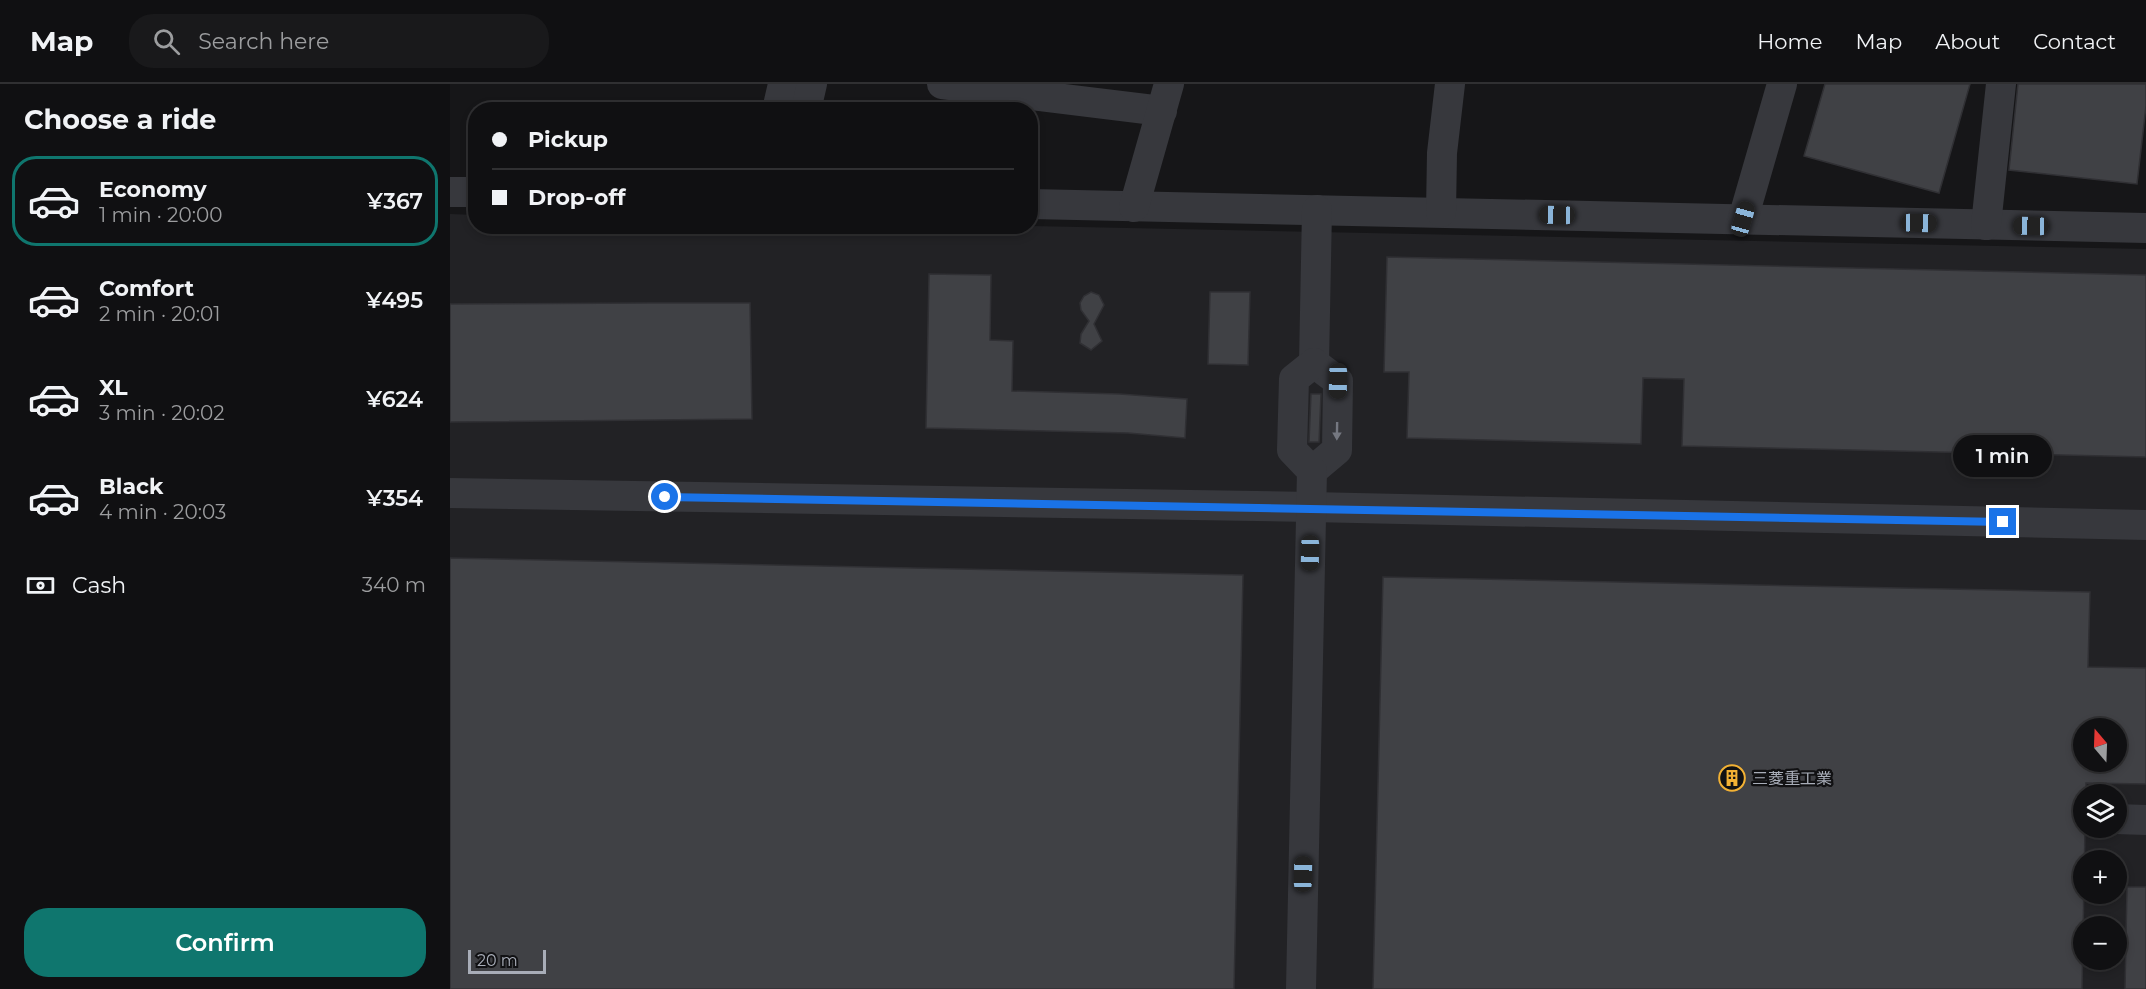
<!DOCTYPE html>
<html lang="en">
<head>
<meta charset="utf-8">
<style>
  body { margin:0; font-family:Montserrat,"Noto Sans JP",sans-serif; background:#19191b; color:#f1f3f6; height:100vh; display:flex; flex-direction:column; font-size:22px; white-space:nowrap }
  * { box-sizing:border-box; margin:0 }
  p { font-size:20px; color:#9c9d9f }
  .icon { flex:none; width:33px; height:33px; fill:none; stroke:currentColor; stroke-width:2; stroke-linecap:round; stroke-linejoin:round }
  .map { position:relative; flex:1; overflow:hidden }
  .details { display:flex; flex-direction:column; background:#101012; width:450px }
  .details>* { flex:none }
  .banner { position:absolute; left:18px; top:18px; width:570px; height:132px; border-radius:24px; box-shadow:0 3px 9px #0003,0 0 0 2px #303032; display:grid; align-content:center; height:132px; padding:0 24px; background:#101012 }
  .needle { width:39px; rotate:341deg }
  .buttons { position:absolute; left:1623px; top:634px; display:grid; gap:12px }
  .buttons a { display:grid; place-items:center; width:54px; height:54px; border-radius:50%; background:#101012; box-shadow:0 3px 9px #0003,0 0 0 2px #303032; font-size:30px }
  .scale { position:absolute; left:18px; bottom:15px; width:78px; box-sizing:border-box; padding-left:6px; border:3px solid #a8adb8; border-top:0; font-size:16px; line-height:21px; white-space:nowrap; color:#a8adb8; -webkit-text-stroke:4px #111113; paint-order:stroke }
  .end { position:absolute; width:27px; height:27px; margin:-14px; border:8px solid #1a73e8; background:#fff; box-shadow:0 0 0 3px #fff }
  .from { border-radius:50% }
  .bubble { position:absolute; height:42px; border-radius:21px; background:#101012; box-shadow:0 3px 9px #0003,0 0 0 2px #303032; font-size:20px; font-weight:600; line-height:42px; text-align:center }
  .car { position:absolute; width:18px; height:36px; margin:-18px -9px; border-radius:8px; box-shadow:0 0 4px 2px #0007; background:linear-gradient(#222 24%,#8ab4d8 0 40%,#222 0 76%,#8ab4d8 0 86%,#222 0) }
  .banner b { display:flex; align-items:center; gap:21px; height:57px; font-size:22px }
  .banner b+b { border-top:2px solid #303032 }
  .banner i { width:15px; height:15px; background:#f1f3f6 }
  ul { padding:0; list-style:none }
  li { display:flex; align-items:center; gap:18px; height:90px; margin:0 12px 9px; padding:0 12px; border:3px solid transparent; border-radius:24px }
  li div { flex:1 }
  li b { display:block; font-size:22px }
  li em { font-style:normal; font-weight:600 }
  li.active { border-color:#0f766e }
  li>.icon { width:54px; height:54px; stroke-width:1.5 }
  h2 { padding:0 24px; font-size:27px; line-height:72px }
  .pay { display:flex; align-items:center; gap:15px; height:66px; padding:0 24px; font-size:22px }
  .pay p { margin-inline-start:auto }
  .button { display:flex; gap:12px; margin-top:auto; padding:12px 24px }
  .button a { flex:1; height:69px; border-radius:24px; background:#0f766e; color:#fff; font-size:24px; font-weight:600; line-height:69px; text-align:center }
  header { display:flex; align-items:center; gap:36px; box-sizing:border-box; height:84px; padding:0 30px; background:#101012; border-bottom:2px solid #303032 }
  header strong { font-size:28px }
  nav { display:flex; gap:33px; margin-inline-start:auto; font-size:21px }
  .search { width:420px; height:54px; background:#19191b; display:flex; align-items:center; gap:15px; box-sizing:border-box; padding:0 21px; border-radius:24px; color:#9c9d9f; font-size:22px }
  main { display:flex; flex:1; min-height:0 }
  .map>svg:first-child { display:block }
  .built { fill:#222225; fill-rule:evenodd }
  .building { fill:#404145; stroke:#303034; stroke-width:1.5; fill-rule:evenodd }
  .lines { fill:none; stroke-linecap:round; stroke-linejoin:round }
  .minor { stroke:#37383d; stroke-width:30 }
  .oneway { fill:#757881 }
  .route { stroke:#1a73e8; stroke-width:8 }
  .labels { text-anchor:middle; stroke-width:4.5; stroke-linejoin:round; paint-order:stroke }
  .poi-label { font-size:16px; fill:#a8adb8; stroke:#111113; text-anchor:start }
</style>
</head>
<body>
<header>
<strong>Map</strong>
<div class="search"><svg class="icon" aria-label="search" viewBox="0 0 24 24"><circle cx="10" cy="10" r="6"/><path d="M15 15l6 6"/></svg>Search here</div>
<nav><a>Home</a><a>Map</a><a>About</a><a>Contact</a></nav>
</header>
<main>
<section class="details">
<h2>Choose a ride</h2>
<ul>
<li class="active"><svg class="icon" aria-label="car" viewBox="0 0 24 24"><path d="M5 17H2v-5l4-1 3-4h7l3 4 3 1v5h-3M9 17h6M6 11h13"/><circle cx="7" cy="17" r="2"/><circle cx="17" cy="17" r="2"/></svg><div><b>Economy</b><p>1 min · 20:00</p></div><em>¥367</em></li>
<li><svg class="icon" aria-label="car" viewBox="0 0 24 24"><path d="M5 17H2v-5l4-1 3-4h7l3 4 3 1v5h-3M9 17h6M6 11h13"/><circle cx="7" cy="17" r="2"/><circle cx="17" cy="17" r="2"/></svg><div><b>Comfort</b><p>2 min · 20:01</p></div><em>¥495</em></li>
<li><svg class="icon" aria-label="car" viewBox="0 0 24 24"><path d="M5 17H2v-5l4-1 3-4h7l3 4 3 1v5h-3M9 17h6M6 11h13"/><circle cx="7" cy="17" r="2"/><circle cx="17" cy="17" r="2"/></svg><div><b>XL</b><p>3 min · 20:02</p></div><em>¥624</em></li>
<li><svg class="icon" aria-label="car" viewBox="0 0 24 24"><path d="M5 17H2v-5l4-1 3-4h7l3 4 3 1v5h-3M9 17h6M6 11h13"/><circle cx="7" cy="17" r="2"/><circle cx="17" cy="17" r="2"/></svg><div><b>Black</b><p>4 min · 20:03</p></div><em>¥354</em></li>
</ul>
<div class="pay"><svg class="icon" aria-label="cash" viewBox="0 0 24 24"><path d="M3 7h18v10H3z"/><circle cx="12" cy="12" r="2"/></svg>Cash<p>340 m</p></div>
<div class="button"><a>Confirm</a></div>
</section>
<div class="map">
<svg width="1696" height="905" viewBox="0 0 1696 905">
  <rect width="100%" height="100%" fill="#161618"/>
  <path class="built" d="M 0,130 L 25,131 L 26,142 L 581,142 L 1696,165 L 1696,905 L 0,905 ZM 1634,645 L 1666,645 L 1666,678 L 1634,678 ZM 1634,711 L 1666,711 L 1666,744 L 1634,744 ZM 1634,777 L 1666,777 L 1666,810 L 1634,810 ZM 1634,843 L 1666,843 L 1666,876 L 1634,876 Z"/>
  <g class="building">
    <polygon points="1375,0 1520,0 1489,109 1354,72"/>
    <polygon points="1568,0 1696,0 1696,22 1687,100 1559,86"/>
    <polygon points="937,173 1696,191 1696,373 1232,362 1234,295 1193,294 1191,360 957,354 959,288 934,288"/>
    <polygon points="479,190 541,191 540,256 563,257 562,307 670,310 737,315 735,354 678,349 476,344"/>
    <polygon points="641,208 649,211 654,221 644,240 652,257 641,266 630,259 631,250 639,237 631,226 630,219 634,212"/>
    <polygon points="760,208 800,208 798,281 758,280"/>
    <polygon points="198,219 300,219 302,335 0,338 0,220"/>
    <polygon points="861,310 871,310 869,358 859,358"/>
    <polygon points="0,474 793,491 784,905 0,905"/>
    <path d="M 933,493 L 1640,508 L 1638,583 L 1696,584 L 1696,700 L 1636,699 L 1636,711 L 1634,711 L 1635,744 L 1632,905 L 923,905 ZM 1634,645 L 1666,645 L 1666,678 L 1634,678 Z"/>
    <polygon points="1677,803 1696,803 1696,905 1675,905"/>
  </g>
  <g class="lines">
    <g class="minor">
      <polyline points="492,0 712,27"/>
      <polyline points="327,26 333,0"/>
      <polyline points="356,26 362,0"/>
      <polyline points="0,108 26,108"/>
      <polyline points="580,120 1696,144"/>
      <polyline points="684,123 719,0"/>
      <polyline points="991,128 992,69 1000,0"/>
      <polyline points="1293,135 1332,0"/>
      <polyline points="1536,141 1551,0"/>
      <polyline points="864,279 867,126"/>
      <polyline points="862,387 887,366 888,297 864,279"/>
      <polyline points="0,409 861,423 1696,441"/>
      <polyline points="1666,735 1696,736"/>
      <polyline points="851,905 862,387 842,366 844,295 864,279"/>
    </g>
  </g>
  <defs><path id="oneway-solid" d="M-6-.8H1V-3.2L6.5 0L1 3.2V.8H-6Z" transform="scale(1.5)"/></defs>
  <use class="oneway" href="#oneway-solid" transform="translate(887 347) rotate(91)"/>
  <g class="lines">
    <polyline class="route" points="215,413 1553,438"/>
  </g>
  <defs>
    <g id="building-ring" transform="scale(1.35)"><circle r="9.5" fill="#111113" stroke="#f2b134" stroke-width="1.5"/><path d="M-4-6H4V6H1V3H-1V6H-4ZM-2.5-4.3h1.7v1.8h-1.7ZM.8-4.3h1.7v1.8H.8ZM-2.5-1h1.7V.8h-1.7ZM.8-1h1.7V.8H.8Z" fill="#f2b134"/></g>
  </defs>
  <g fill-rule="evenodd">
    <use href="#building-ring" x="1282" y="694"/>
  </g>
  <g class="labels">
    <g class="poi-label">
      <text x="1302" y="700">三菱重工業</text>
    </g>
  </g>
</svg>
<div class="buttons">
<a><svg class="needle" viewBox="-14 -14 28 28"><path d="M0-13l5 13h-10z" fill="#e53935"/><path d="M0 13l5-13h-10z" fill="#9c9d9f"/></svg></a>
<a><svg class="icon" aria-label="layers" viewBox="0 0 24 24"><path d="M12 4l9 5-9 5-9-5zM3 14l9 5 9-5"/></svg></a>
<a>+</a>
<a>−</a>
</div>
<div class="scale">20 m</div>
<i class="end from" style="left:215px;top:413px"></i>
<i class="end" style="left:1553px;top:438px"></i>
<div class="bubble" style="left:1503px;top:351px;width:99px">1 min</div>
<i class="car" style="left:1107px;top:131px;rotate:271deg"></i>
<i class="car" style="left:1293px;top:135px;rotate:16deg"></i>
<i class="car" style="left:1469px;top:139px;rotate:91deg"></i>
<i class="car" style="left:1581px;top:142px;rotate:271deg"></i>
<i class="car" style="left:888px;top:297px;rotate:181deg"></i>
<i class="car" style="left:860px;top:469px;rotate:181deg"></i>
<i class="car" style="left:853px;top:790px;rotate:1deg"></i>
<div class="banner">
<b><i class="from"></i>Pickup</b>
<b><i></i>Drop-off</b>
</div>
</div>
</main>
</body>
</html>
